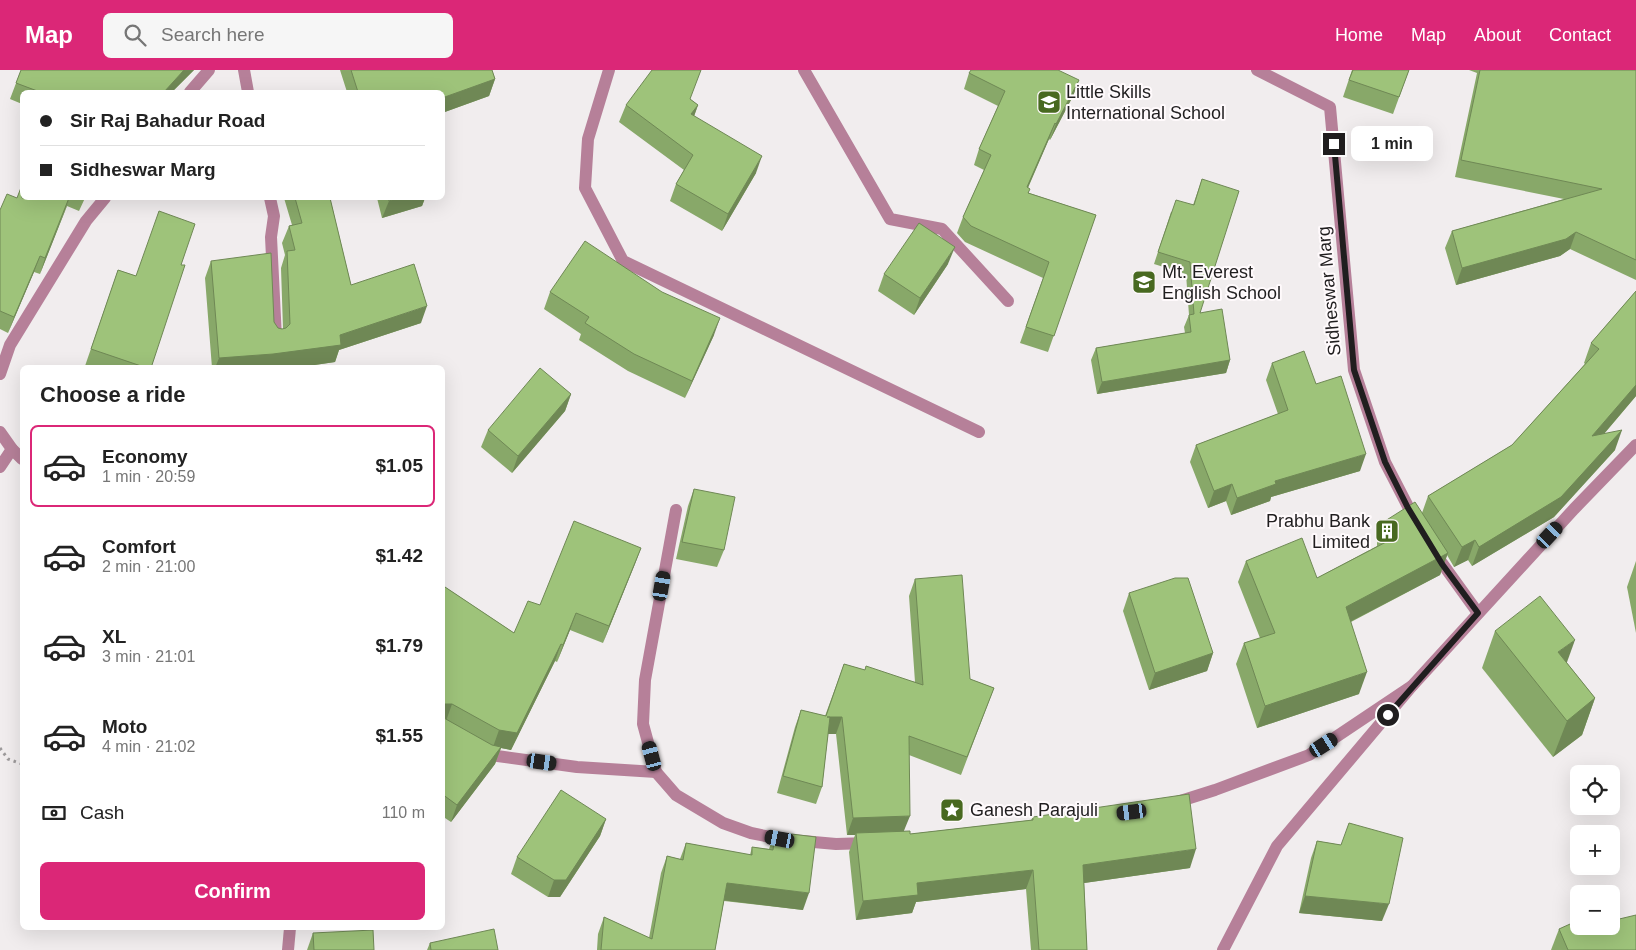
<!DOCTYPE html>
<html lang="en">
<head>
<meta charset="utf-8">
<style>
  body { margin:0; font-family:Helvetica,sans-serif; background:#f6f6f6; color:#222; height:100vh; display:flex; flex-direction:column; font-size:19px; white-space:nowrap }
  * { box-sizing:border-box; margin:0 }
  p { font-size:16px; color:#767676 }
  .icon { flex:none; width:28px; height:28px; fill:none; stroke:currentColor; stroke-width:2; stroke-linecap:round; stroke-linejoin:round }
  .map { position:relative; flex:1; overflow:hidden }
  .drawer { position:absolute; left:20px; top:295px; width:425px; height:565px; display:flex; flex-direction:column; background:#fff; border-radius:8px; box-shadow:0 5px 20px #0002 }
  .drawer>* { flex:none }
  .hud { position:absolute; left:20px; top:20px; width:425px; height:110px; border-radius:8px; box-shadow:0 5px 20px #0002; display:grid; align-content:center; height:110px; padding:0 20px; background:#fff }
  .controls { position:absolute; left:1570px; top:695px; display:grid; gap:10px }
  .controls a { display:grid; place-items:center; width:50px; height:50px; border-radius:8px; background:#fff; box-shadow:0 5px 20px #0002; font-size:25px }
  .end { position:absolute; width:22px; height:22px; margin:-11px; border:6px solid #201e1f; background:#fff; box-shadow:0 0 0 2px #fff }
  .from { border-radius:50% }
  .bubble { position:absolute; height:35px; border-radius:8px; background:#fff; box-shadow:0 5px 20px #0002; font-size:16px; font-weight:700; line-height:35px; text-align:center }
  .car { position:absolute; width:15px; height:30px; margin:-15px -8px; border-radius:6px; box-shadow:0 0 4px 1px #0007; background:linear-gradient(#222 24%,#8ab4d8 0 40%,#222 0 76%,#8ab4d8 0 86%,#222 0) }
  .hud b { display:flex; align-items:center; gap:18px; height:48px; font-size:19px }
  .hud b+b { border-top:1px solid #e0e0e0 }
  .hud i { width:12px; height:12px; background:#222 }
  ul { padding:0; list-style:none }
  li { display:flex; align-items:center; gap:15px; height:82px; margin:0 10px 8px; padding:0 10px; border:2px solid transparent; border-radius:8px }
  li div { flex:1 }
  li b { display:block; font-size:19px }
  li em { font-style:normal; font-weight:700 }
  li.active { border-color:#db2777 }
  li>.icon { width:45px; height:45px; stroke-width:1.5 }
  h2 { padding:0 20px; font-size:22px; line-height:60px }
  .pay { display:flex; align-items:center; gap:12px; height:55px; padding:0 20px; font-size:19px }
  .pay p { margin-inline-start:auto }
  .primary-button { display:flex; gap:10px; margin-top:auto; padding:10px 20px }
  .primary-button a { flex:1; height:58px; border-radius:8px; background:#db2777; color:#fff; font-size:20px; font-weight:700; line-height:58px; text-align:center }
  header { display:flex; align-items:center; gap:30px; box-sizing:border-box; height:70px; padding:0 25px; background:#db2777; color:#fff }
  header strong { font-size:24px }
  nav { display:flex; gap:28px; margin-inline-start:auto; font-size:18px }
  .search { width:350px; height:45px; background:#f6f6f6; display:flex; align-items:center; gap:12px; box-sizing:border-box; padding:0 18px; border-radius:8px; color:#767676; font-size:19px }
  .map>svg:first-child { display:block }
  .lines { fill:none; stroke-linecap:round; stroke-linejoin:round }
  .path { stroke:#9d9a9b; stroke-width:3; stroke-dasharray:2.5 4; stroke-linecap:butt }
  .minor { stroke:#b68099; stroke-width:12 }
  .wall { fill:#88a869 }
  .shaded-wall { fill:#6f8855 }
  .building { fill:#9ec37a; stroke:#6f8855 }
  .route { stroke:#201e1f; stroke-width:6 }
  .labels { text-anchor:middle; stroke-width:4; stroke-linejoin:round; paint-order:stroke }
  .poi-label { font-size:18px; fill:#201e1f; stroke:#fffafc; text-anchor:start }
  .street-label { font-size:18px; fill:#201e1f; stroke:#fffafc }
</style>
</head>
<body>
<header>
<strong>Map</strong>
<div class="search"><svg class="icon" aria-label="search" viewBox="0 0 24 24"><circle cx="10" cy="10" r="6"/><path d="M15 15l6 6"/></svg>Search here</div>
<nav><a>Home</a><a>Map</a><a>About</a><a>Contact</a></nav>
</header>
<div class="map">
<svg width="1636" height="880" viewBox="0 0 1636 880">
  <rect width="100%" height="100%" fill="#f1edee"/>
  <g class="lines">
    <polyline class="path" points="0,678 8,689 22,694"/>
    <g class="minor">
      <polyline points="244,0 248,22"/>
      <polyline points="609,0 588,69 585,118 623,191 979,362"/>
      <polyline points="804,0 890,149 942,159 1008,231"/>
      <polyline points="1257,0 1330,37 1354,300 1385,392 1416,452"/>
      <polyline points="190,22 209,0"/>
      <polyline points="270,128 274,146 271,167 276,268"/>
      <polyline points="0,304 10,275 86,151 105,128"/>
      <polyline points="0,362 12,379 22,389"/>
      <polyline points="0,397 12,379"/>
      <polyline points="676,440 645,610 643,654 656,702 676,725 723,753 751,763 780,769 836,774 869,773"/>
      <polyline points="1434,482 1478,543"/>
      <polyline points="483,681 490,685 577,697 656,702"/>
      <polyline points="1174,733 1215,720 1309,685 1412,616"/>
      <polyline points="288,880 290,858"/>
      <polyline points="1223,880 1277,776 1412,616 1574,439 1636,375"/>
    </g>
  </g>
  <g class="wall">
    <polygon points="21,0 194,0 172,22 22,22 22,34 10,29"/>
    <polygon points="340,0 492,0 495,9 489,26 442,43 442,22 347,22"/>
    <polygon points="1352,0 1409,0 1393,44 1343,27"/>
    <polygon points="1469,0 1636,0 1636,210 1570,179 1560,186 1456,215 1445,178 1452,161 1564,129 1455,107 1477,3"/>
    <polygon points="969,3 1079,10 1073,26 1050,70 1049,69 1028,118 1029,123 1096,145 1048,282 1020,273 1043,208 965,172 957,163 963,147 984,100 974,95 979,79 998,36 964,19"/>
    <polygon points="690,29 698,35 694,46 756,103 722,161 670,131 676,114 684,100 619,52 626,35"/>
    <polygon points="1202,109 1200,243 1230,290 1226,303 1097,324 1091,290 1096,278 1185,263 1184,257 1189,245 1186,204 1154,194 1171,142 1193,135"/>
    <polygon points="17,128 85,128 79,141 67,136 40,204 34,202 8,263 0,259 0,140"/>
    <polygon points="284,128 330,128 351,215 421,253 339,280 335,292 294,298 212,298 205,208 211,191 274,252 278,258 283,259 281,198 285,185 282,173 289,156 292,155"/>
    <polygon points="377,128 425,128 422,136 382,148"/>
    <polygon points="948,194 914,245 878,221 884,204"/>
    <polygon points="181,195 151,298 89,298 85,296 118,200 136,206"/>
    <polygon points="1636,221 1636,326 1604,364 1615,380 1554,447 1472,496 1468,490 1454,497 1447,485 1440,505 1351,552 1359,624 1257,658 1236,594 1244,573 1260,568 1238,512 1246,491 1317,508 1377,476 1377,473 1385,451 1422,443 1428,426 1512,375 1585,294 1584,293 1591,273"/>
    <polygon points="550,222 714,265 685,328 628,301 579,270 581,264 544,239"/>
    <polygon points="1272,293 1316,314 1360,401 1271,427 1270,431 1231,445 1226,431 1208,438 1190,392 1196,375 1278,344 1266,310"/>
    <polygon points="571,324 565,341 512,403 481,377 488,360"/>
    <polygon points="694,419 724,480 717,497 676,489 688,436"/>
    <polygon points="641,478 603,573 570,560 557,592 555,591 511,680 501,678 495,694 451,752 442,746 442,515 514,563 540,535"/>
    <polygon points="1636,491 1636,563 1627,517"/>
    <polygon points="915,509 970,609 994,618 961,705 909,685 904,761 910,764 1031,750 1033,747 1190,798 1084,813 1087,880 1031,880 1026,819 916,832 912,843 856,850 849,782 855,765 847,765 836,664 828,664 822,717 816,734 777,723 795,657 801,640 825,646 844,594 865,600 915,612 909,526"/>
    <polygon points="1129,523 1213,583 1207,601 1149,620 1123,541"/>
    <polygon points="1495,561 1567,593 1595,628 1582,665 1553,687 1482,598"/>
    <polygon points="606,749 600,766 560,827 548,827 511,804 517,787"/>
    <polygon points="775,762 803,840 724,831 715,880 597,880 598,864 604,847 649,868 661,803 667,786 680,789 686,773 750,785 752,777 769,779"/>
    <polygon points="1317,771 1341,775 1382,851 1299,843 1311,788"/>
    <polygon points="1611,856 1636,880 1551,880 1559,859"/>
    <polygon points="313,863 374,880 307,880"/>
    <polygon points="430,873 498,880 427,880"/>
  </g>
  <g class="shaded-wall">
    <polygon points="184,0 194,0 172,22 164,22"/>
    <polygon points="495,9 489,26 442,43 442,28"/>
    <polygon points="1079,10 1073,26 1050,70 1056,54"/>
    <polygon points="698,35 692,52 691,44"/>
    <polygon points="1055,53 1049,69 1021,133 1027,117"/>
    <polygon points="762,86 756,103 722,161 728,144"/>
    <polygon points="70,128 40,204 45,188"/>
    <polygon points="399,128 425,128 422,136 382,148 389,131"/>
    <polygon points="1576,162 1570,179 1560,186 1456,215 1462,198"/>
    <polygon points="955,177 948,194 914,245 920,228"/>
    <polygon points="40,186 34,202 8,263 14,247"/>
    <polygon points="427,236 421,253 339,280 335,292 294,298 215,298 219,288 340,265"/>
    <polygon points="720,248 714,265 685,328 692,311"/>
    <polygon points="1230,290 1226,303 1097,324 1102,312"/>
    <polygon points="1636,315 1636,326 1585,386 1592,366"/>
    <polygon points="571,324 565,341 512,403 518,386"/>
    <polygon points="1622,360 1615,380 1554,447 1472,496 1479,477"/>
    <polygon points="1366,384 1360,401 1271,427 1270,431 1231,445 1237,428 1275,411"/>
    <polygon points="1232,414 1226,431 1208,438 1214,421"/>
    <polygon points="1475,470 1468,490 1454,497 1462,477"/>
    <polygon points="641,478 635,494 603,573 609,556"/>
    <polygon points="1448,483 1440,505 1338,558 1346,537"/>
    <polygon points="576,543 570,560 557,592 563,575"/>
    <polygon points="1575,570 1562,606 1558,582"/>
    <polygon points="561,574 555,591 511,680 501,678 495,694 451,752 457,735 493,677 499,660"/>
    <polygon points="1213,583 1207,601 1149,620 1155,603"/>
    <polygon points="1367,602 1359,624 1257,658 1265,636"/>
    <polygon points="1595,628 1582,665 1553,687 1567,651"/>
    <polygon points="444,634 452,634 446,651 442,651 442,636"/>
    <polygon points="827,647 842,647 836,664 821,664"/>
    <polygon points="910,746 903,763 856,763 855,765 847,765 853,748"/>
    <polygon points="606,749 600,766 560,827 548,827 554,810"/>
    <polygon points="1196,779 1190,798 1077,814 1083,795"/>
    <polygon points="1033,800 1026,819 916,832 912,843 856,850 863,831 917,813"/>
    <polygon points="727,813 809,823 803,840 721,830"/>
    <polygon points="1305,826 1389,834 1382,851 1299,843"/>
  </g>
  <g class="building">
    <polygon points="21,0 184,0 164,22 40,22 16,13"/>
    <polygon points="351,0 492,0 495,9 442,28 442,22 358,22"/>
    <polygon points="652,0 701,0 690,29 698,35 691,44 762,86 728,144 676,114 693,85 626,35"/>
    <polygon points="971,0 1058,0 1079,10 1056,54 1055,53 1027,117 1030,119 1028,123 1096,145 1054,266 1026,257 1049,192 971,156 963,147 991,85 979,79 1005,21 969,3"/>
    <polygon points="1353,0 1409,0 1399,27 1349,10"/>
    <polygon points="1480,0 1636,0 1636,190 1576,162 1566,169 1462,198 1452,161 1602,119 1461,90"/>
    <polygon points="1202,109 1239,121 1200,243 1222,239 1230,290 1102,312 1096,278 1191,262 1189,245 1194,244 1190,192 1158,182 1176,130 1194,135"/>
    <polygon points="22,115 22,128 69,128 45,188 40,186 14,247 0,241 0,140 7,124 17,128"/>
    <polygon points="295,128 330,128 351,215 414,194 427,236 340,265 341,275 273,284 219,288 211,191 271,183 274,252 278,258 282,259 286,258 290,254 287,181 295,180 289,156 302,153"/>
    <polygon points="388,128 399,128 389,131"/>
    <polygon points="159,141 195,154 181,195 185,195 151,298 147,298 91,279 118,200 136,206"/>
    <polygon points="919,153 955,177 920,228 884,204"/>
    <polygon points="585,171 662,222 720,248 692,311 634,284 585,253 589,247 550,222"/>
    <polygon points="1636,221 1636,315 1592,366 1622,360 1561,427 1479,477 1475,470 1462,477 1428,426 1512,375 1599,279 1591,273"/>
    <polygon points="1304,281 1316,314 1341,306 1366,384 1275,411 1276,414 1237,428 1232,414 1214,421 1196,375 1288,340 1272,293"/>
    <polygon points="540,298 571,324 518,386 488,360"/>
    <polygon points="694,419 735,427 724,480 682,472"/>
    <polygon points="1415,432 1448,483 1346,537 1367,602 1265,636 1244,573 1275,563 1246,491 1302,468 1317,508 1388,471 1385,451"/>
    <polygon points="574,451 641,478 609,556 576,543 563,575 561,574 517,663 499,660 452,634 444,634 442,636 442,515 514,563 528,531 540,535"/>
    <polygon points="962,505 970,609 994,618 967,687 909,666 910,746 853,748 842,647 827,647 830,647 822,717 783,706 801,640 826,646 844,594 865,600 866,596 923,615 915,509"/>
    <polygon points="1175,508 1188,508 1213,583 1155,603 1129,523"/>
    <polygon points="1540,526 1575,570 1558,582 1595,628 1567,651 1495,561"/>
    <polygon points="442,646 444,648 492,675 501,677 457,735 442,724"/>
    <polygon points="561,720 606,749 566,810 554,810 517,787"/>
    <polygon points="1189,724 1196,779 1083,795 1087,880 1039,880 1033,800 917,813 918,825 863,831 856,763 910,761 910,764 1033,750 1033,747"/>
    <polygon points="1349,753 1403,768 1389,834 1305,826 1317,771 1341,775"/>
    <polygon points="775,762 816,767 809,823 727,813 715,880 601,880 604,847 652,869 667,786 683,790 686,773 752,785 752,777 773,780"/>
    <polygon points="1636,845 1636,880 1568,880 1559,859 1579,850 1579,856 1611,856 1611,851"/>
    <polygon points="494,859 498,880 431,880 430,873"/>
    <polygon points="373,860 374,880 314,880 313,863"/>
  </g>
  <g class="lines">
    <polyline class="route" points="1334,74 1354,300 1385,392 1408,438 1442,494 1478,543 1388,645"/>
  </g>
  <defs>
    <g id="school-square" transform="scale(1.25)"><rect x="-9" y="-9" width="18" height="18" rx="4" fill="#486920" stroke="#fffafc"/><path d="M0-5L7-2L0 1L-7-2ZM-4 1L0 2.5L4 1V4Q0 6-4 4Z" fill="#fff"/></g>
    <g id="building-square" transform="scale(1.25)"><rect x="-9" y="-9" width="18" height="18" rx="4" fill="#486920" stroke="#fffafc"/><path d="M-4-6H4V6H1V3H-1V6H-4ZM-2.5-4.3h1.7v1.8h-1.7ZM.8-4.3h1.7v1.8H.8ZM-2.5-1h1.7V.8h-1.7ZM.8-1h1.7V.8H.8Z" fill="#fff"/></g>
    <g id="sight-square" transform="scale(1.25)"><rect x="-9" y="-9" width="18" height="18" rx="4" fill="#486920" stroke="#fffafc"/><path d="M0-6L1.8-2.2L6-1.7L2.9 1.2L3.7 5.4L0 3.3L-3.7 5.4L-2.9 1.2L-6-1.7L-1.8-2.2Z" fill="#fff"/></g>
  </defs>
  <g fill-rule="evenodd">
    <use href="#school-square" x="1049" y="32"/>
    <use href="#school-square" x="1144" y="212"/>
    <use href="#building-square" x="1387" y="461"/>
    <use href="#sight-square" x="952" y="740"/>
  </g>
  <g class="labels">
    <g class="poi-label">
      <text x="1066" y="28">Little Skills<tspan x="1066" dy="21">International School</tspan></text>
      <text x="1162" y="208">Mt. Everest<tspan x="1162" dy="21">English School</tspan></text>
      <text x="1370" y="457" text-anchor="end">Prabhu Bank<tspan x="1370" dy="21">Limited</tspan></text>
      <text x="970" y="746">Ganesh Parajuli</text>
    </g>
    <g class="street-label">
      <text transform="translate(1329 221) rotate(-95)" y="6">Sidheswar Marg</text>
    </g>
  </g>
</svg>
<div class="controls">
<a><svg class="icon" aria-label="locate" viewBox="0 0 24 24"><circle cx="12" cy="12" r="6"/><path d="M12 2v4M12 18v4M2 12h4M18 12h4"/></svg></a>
<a>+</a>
<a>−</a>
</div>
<i class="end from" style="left:1388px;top:645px"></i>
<i class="end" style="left:1334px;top:74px"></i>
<div class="bubble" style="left:1351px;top:56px;width:82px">1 min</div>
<i class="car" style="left:1550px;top:465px;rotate:43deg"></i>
<i class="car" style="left:662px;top:516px;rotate:10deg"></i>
<i class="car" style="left:1324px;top:675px;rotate:57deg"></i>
<i class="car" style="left:652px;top:686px;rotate:345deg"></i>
<i class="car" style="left:542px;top:692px;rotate:98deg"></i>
<i class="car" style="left:1132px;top:742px;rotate:263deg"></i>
<i class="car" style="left:780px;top:769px;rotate:281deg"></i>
<div class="hud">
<b><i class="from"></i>Sir Raj Bahadur Road</b>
<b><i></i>Sidheswar Marg</b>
</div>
<section class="drawer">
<h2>Choose a ride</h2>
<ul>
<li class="active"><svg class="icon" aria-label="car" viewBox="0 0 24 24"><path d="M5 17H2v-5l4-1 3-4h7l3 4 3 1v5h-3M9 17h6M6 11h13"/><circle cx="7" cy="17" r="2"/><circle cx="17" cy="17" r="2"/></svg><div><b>Economy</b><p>1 min · 20:59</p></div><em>$1.05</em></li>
<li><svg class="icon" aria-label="car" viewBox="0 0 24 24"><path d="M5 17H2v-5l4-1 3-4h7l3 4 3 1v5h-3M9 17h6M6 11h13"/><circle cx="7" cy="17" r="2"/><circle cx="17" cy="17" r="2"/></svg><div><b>Comfort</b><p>2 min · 21:00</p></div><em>$1.42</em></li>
<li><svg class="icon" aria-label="car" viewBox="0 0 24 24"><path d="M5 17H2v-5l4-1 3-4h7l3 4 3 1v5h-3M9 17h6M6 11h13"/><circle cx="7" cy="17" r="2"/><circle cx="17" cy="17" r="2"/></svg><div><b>XL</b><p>3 min · 21:01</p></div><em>$1.79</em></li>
<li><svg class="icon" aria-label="car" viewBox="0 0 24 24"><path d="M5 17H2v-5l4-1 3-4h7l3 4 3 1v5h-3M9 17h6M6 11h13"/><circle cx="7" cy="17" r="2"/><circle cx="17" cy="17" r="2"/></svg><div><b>Moto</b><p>4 min · 21:02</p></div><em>$1.55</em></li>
</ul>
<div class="pay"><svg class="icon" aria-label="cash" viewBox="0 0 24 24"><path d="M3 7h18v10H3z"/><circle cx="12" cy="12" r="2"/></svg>Cash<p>110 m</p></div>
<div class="primary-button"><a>Confirm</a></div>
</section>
</div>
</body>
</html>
